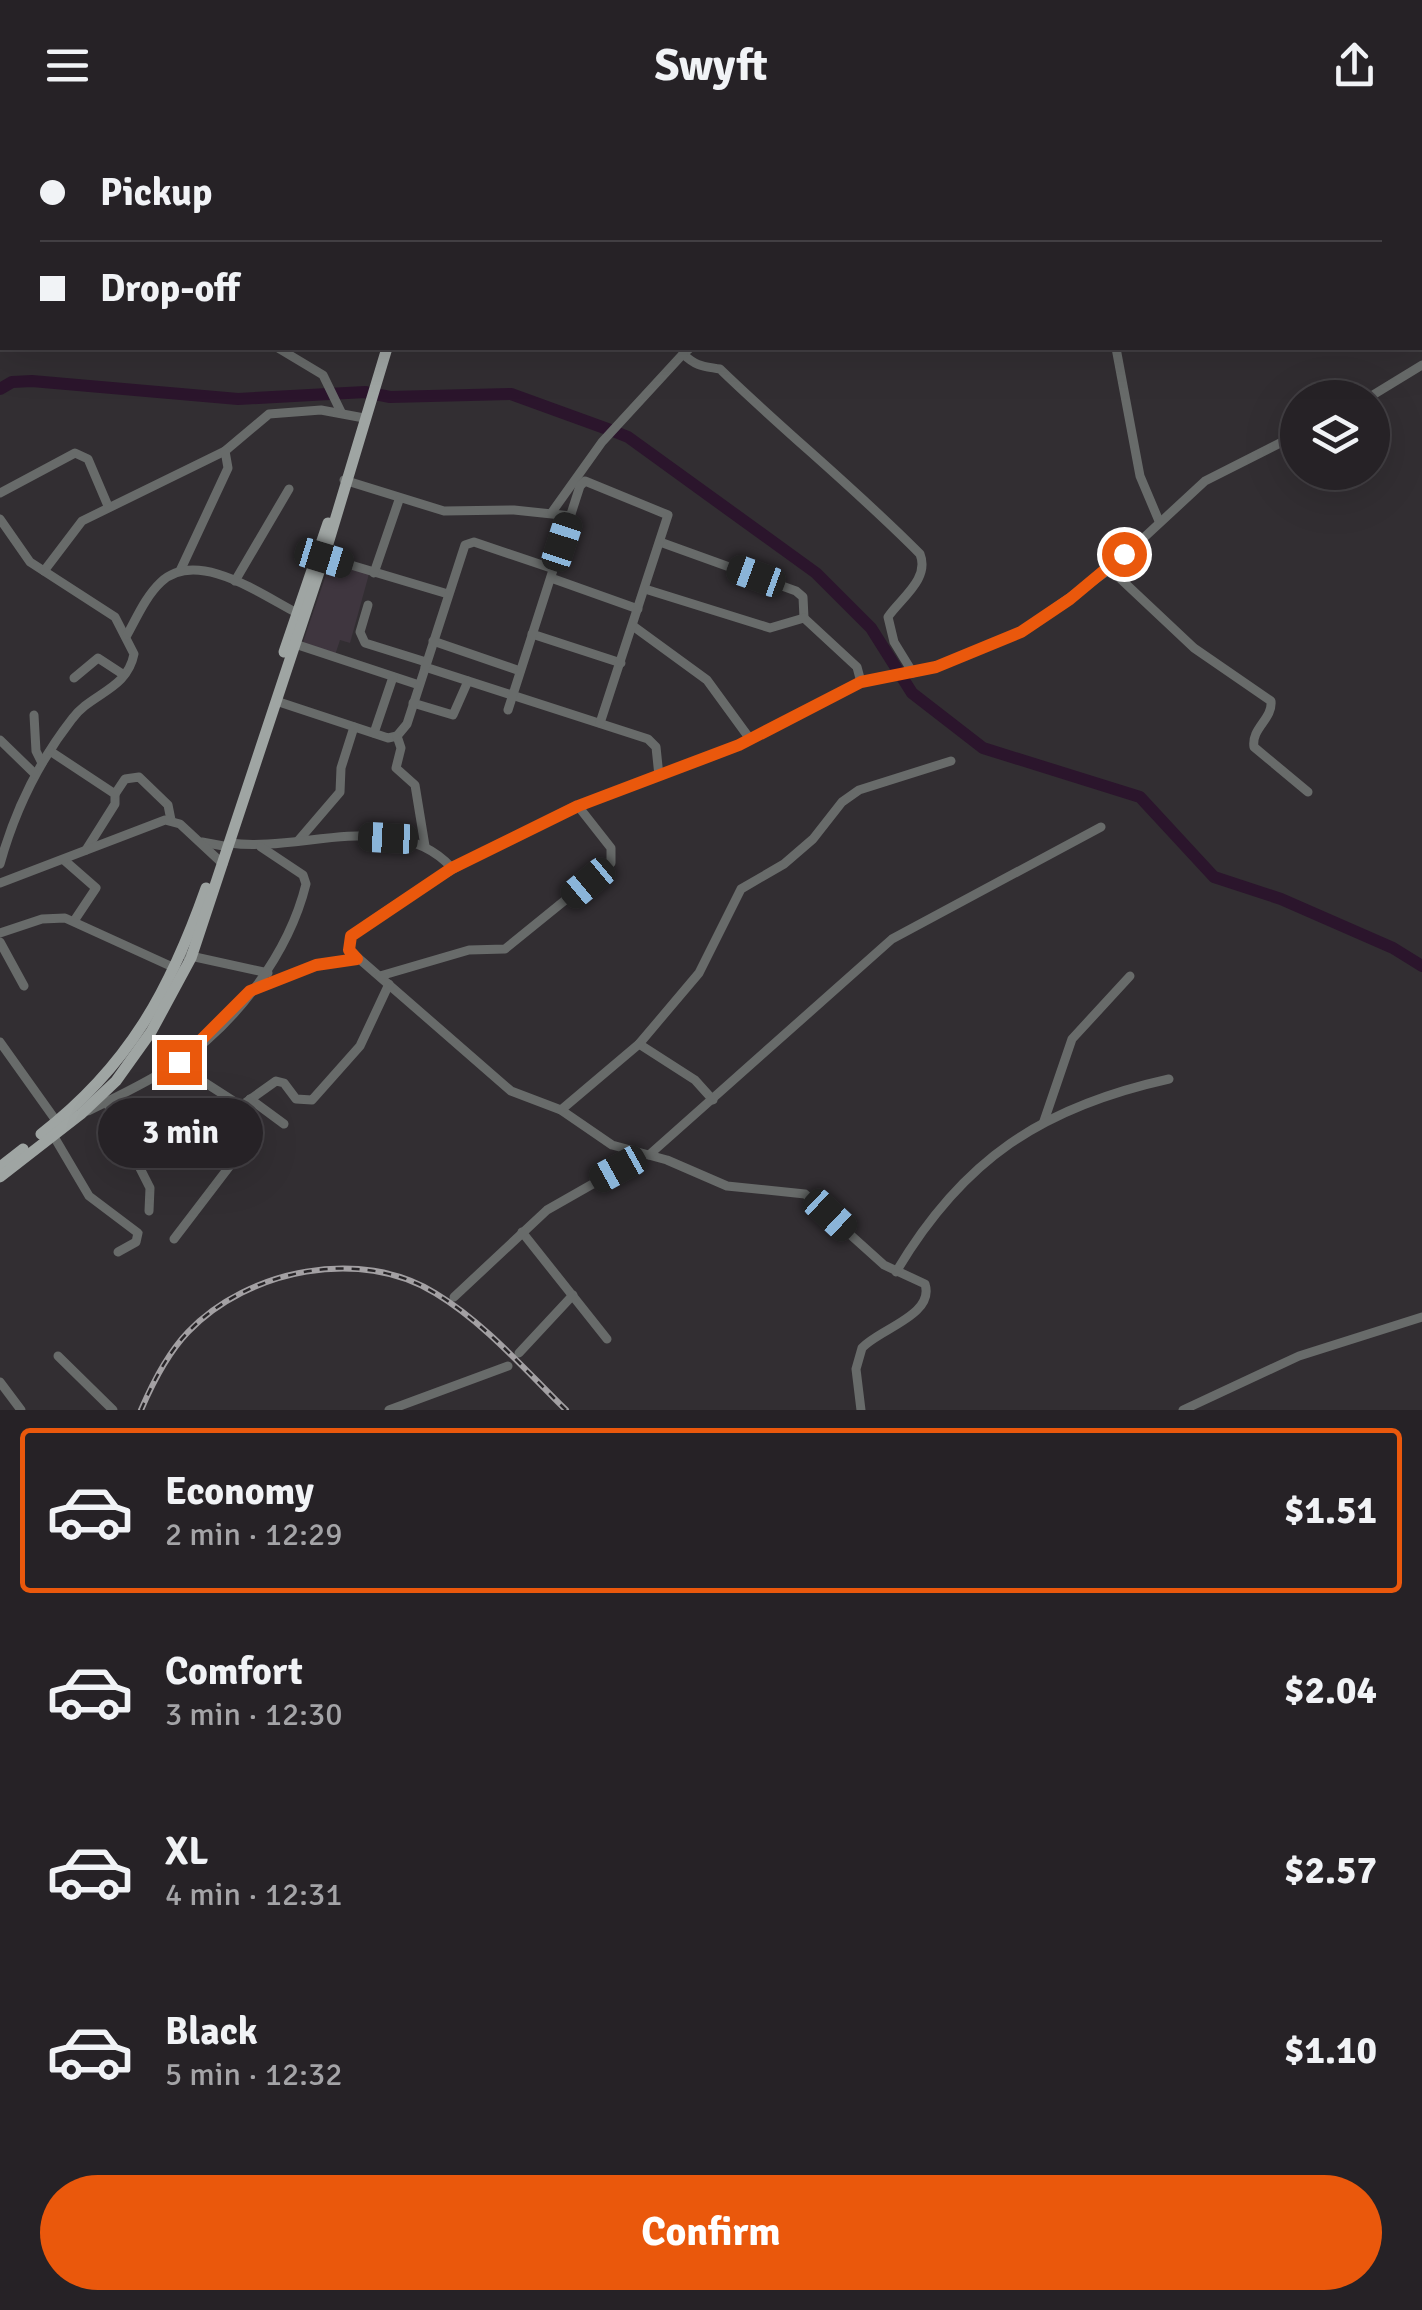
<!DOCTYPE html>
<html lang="en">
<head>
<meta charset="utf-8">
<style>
  body { margin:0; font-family:Signika,sans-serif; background:#322f32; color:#f1f3f6; height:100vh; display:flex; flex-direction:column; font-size:38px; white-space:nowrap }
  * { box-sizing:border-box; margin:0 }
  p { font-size:32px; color:#a4a4a7 }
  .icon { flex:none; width:55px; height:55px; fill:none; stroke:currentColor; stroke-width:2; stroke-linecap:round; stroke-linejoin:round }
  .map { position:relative; height:1280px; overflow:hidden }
  .side { display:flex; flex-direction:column; background:#262226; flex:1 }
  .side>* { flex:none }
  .top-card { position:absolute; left:0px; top:0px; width:1422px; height:220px; box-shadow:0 10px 40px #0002,0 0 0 2px #423f43; display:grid; align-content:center; height:220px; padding:0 40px; background:#262226 }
  .controls { position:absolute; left:1280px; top:250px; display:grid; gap:20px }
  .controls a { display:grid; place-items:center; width:110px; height:110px; border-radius:50%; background:#262226; box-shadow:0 10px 40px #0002,0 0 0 2px #423f43; font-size:50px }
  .end { position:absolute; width:45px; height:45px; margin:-22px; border:12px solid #ea580c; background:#fff; box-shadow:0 0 0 5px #fff }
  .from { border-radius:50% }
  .bubble { position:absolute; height:70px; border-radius:35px; background:#262226; box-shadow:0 10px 40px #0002,0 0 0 2px #423f43; font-size:32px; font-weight:800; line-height:70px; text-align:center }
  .car { position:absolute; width:30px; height:60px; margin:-30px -15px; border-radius:12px; box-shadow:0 0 8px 2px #0007; background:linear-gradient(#222 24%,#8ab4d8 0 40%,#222 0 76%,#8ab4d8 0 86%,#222 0) }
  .top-card b { display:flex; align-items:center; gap:35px; height:95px; font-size:38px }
  .top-card b+b { border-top:2px solid #423f43 }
  .top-card i { width:25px; height:25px; background:#f1f3f6 }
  ul { padding:18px 0 0; list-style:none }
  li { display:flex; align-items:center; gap:30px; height:165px; margin:0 20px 15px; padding:0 20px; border:5px solid transparent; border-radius:10px }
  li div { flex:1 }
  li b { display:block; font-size:38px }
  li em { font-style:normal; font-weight:800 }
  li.active { border-color:#ea580c }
  li>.icon { width:90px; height:90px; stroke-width:1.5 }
  .button { display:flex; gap:20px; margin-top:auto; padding:20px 40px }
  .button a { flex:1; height:115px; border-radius:60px; background:#ea580c; color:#fff; font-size:40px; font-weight:800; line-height:115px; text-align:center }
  header { display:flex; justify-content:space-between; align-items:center; height:130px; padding:0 40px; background:#262226; font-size:45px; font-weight:800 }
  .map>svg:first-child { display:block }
  .built { fill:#3f363f }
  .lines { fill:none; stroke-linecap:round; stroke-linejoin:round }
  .river { stroke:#2b152c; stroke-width:12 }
  .minor { stroke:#686b6a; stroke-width:9 }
  .major { stroke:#9fa5a3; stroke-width:11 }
  .rail-casing { stroke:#a3a0a3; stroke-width:6 }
  .rail { stroke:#282528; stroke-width:2.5; stroke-dasharray:8; stroke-linecap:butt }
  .route { stroke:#ea580c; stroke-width:12 }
</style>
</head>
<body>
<header><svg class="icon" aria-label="menu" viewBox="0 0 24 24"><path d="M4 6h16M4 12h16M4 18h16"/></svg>Swyft<svg class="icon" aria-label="share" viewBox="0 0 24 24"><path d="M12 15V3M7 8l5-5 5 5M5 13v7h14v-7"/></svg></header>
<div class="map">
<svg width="1422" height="1280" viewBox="0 0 1422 1280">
  <rect width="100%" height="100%" fill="#322e32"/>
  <polygon class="built" points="330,433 369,444 350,513 340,510 335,525 302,515"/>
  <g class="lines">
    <polyline class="river" points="0,259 12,252 32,251 238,269 365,262 390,267 511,264 613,301 628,307 816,443 871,498 912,563 983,618 1140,667 1214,747 1281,769 1393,818 1422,836"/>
    <g class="minor">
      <polyline points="645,0 646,2"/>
      <polyline points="73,2 73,0"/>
      <polyline points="0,195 2,187"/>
      <polyline points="278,218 323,245 341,282"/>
      <path d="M 690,218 L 683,224 C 697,237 703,236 720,239 C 786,303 856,359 920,424 C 930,449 901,468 888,487 L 894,512 L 913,543"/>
      <polyline points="1116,218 1140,346 1159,391"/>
      <polyline points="1368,268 1422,235"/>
      <polyline points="344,350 444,381 514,380 571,386"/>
      <polyline points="0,363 75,323 88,329 108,376"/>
      <polyline points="552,382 602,312 683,224"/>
      <path d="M 0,389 L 30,432 L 115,487 L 134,524 C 127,560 91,563 72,589 C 37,634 15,680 0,734"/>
      <polyline points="660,412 796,461 803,467 804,488"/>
      <polyline points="324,427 448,464"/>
      <path d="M 1110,439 L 1194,518 L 1271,571 C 1273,589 1251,598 1254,617 L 1308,662"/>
      <polyline points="44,441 82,391 225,321 269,284 321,280 364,288"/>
      <polyline points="180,441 228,338 225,321"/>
      <polyline points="374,443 399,370"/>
      <polyline points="551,448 638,479"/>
      <polyline points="235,451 289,359"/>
      <polyline points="645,459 770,498 804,488"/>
      <polyline points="368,475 360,502 365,513 426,532"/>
      <polyline points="804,488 857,537 861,552"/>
      <polyline points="633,496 707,550 750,609"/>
      <polyline points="532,504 621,533"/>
      <path d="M 127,505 C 137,487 146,466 161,452 C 197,418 262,465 297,483"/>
      <polyline points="433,511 520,541"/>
      <polyline points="295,514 419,555"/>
      <path d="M 425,537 L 648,609 L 656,617 L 659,646 C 549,684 444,737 351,806 L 349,820 L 511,961 L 561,980 L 612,1015 L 667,1030 L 727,1056 L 805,1064 L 884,1135 L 925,1154 C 935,1185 879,1199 862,1218 L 856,1239 L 861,1280"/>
      <polyline points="74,548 98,528 124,545"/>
      <polyline points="276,571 388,608 397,606"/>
      <polyline points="413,573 453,585 468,551"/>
      <polyline points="508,580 580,356 585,351 668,385 600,593"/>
      <polyline points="34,585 36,621 42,633"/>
      <polyline points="374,603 393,547"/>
      <polyline points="0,610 35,644"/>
      <polyline points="50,621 115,664 115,674 86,720"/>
      <polyline points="659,646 739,615 861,552 936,537 1021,502 1110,439 1205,351 1298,304"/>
      <polyline points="115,664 125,649 139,647 168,675 171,690"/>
      <polyline points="298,711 340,662 341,638 354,597"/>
      <polyline points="202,712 229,717"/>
      <path d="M 230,713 C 300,723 397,677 452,738"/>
      <polyline points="425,716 415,655 396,638 401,618 397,606 407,594 465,415 474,412 554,439"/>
      <polyline points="64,730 96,758 74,791"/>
      <polyline points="0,753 165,690 180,694 223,734"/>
      <polyline points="0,803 42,789 65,788 177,839"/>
      <polyline points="0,812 24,856"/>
      <polyline points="186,825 268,843"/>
      <polyline points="380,846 469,820 505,819 611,733 611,718 578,676"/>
      <polyline points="251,861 317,835 357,829"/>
      <polyline points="0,912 57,992"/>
      <polyline points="639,914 695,950 713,970"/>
      <polyline points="250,969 284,994"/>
      <polyline points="106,971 150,1058 149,1081"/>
      <polyline points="238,978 276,951 284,953 296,969 312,970 360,916 389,854"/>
      <polyline points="561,980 639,914 699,843 741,759 784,734 813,709 842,672 859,660 951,631"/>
      <path d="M 88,981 C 118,966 149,952 177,933 C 236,894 289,823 306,754 L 303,745 L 261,717"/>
      <polyline points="1044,991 1072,909 1130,846"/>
      <polyline points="53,1005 89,1066 138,1103 136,1112 118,1122"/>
      <polyline points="649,1025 892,809 1101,697"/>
      <polyline points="522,1102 607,1209"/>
      <polyline points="174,1109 255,1003 232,970 176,934"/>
      <path d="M 896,1142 C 963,1029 1042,977 1169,949"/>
      <polyline points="454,1167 547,1080 619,1039 628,1021"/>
      <polyline points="519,1223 573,1165"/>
      <polyline points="58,1226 113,1280"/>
      <polyline points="0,1252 21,1280"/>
      <polyline points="389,1280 508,1236"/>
      <polyline points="1183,1280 1299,1226 1422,1187"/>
    </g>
    <g class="major">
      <polyline points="458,2 458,0"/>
      <polyline points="284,522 328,393"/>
      <path d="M 41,1004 C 129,936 170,860 206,758"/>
      <polyline points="0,1037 23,1019"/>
      <polyline points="0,1047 81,984 116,951 151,902 191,828 324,427 387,218"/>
    </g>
    <g class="rail-casing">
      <path id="rail" d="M 141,1280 C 153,1252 167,1224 188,1202 C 248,1139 361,1117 435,1163 C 485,1193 525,1240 566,1280"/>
    </g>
    <use href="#rail" class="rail"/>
  </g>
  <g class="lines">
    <polyline class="route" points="179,932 250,861 316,835 357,829 349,820 351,806 452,738 578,676 739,615 861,552 936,537 1021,502 1070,469 1124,424"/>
  </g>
</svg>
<div class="controls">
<a><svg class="icon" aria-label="layers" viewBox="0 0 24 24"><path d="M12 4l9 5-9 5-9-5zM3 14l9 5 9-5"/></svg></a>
</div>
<i class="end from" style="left:1124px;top:424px"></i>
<i class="end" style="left:179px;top:932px"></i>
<div class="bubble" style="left:98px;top:968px;width:165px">3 min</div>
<i class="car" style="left:562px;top:412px;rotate:18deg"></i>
<i class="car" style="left:324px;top:428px;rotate:107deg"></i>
<i class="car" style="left:756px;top:446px;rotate:290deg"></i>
<i class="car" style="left:388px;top:708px;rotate:273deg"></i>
<i class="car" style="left:588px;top:753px;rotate:230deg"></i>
<i class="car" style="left:618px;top:1039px;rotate:241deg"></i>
<i class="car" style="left:830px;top:1085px;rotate:133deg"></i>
<div class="top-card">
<b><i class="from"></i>Pickup</b>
<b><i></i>Drop-off</b>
</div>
</div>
<section class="side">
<ul>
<li class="active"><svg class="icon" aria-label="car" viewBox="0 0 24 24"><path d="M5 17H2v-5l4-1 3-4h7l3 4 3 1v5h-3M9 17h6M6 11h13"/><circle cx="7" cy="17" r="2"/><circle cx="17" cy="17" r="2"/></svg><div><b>Economy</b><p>2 min · 12:29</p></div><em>$1.51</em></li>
<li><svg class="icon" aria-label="car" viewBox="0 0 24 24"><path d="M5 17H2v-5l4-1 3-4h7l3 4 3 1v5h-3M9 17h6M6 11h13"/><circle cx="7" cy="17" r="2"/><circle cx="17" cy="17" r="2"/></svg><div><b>Comfort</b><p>3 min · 12:30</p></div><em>$2.04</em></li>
<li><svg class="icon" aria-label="car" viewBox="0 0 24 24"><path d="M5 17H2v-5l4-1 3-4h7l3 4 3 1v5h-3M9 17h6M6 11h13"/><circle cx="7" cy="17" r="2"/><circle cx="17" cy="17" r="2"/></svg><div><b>XL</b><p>4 min · 12:31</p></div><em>$2.57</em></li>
<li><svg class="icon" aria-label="car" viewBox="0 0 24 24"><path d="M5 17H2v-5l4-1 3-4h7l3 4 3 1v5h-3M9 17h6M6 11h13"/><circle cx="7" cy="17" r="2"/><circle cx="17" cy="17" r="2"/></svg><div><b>Black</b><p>5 min · 12:32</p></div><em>$1.10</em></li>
</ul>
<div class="button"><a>Confirm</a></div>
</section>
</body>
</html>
